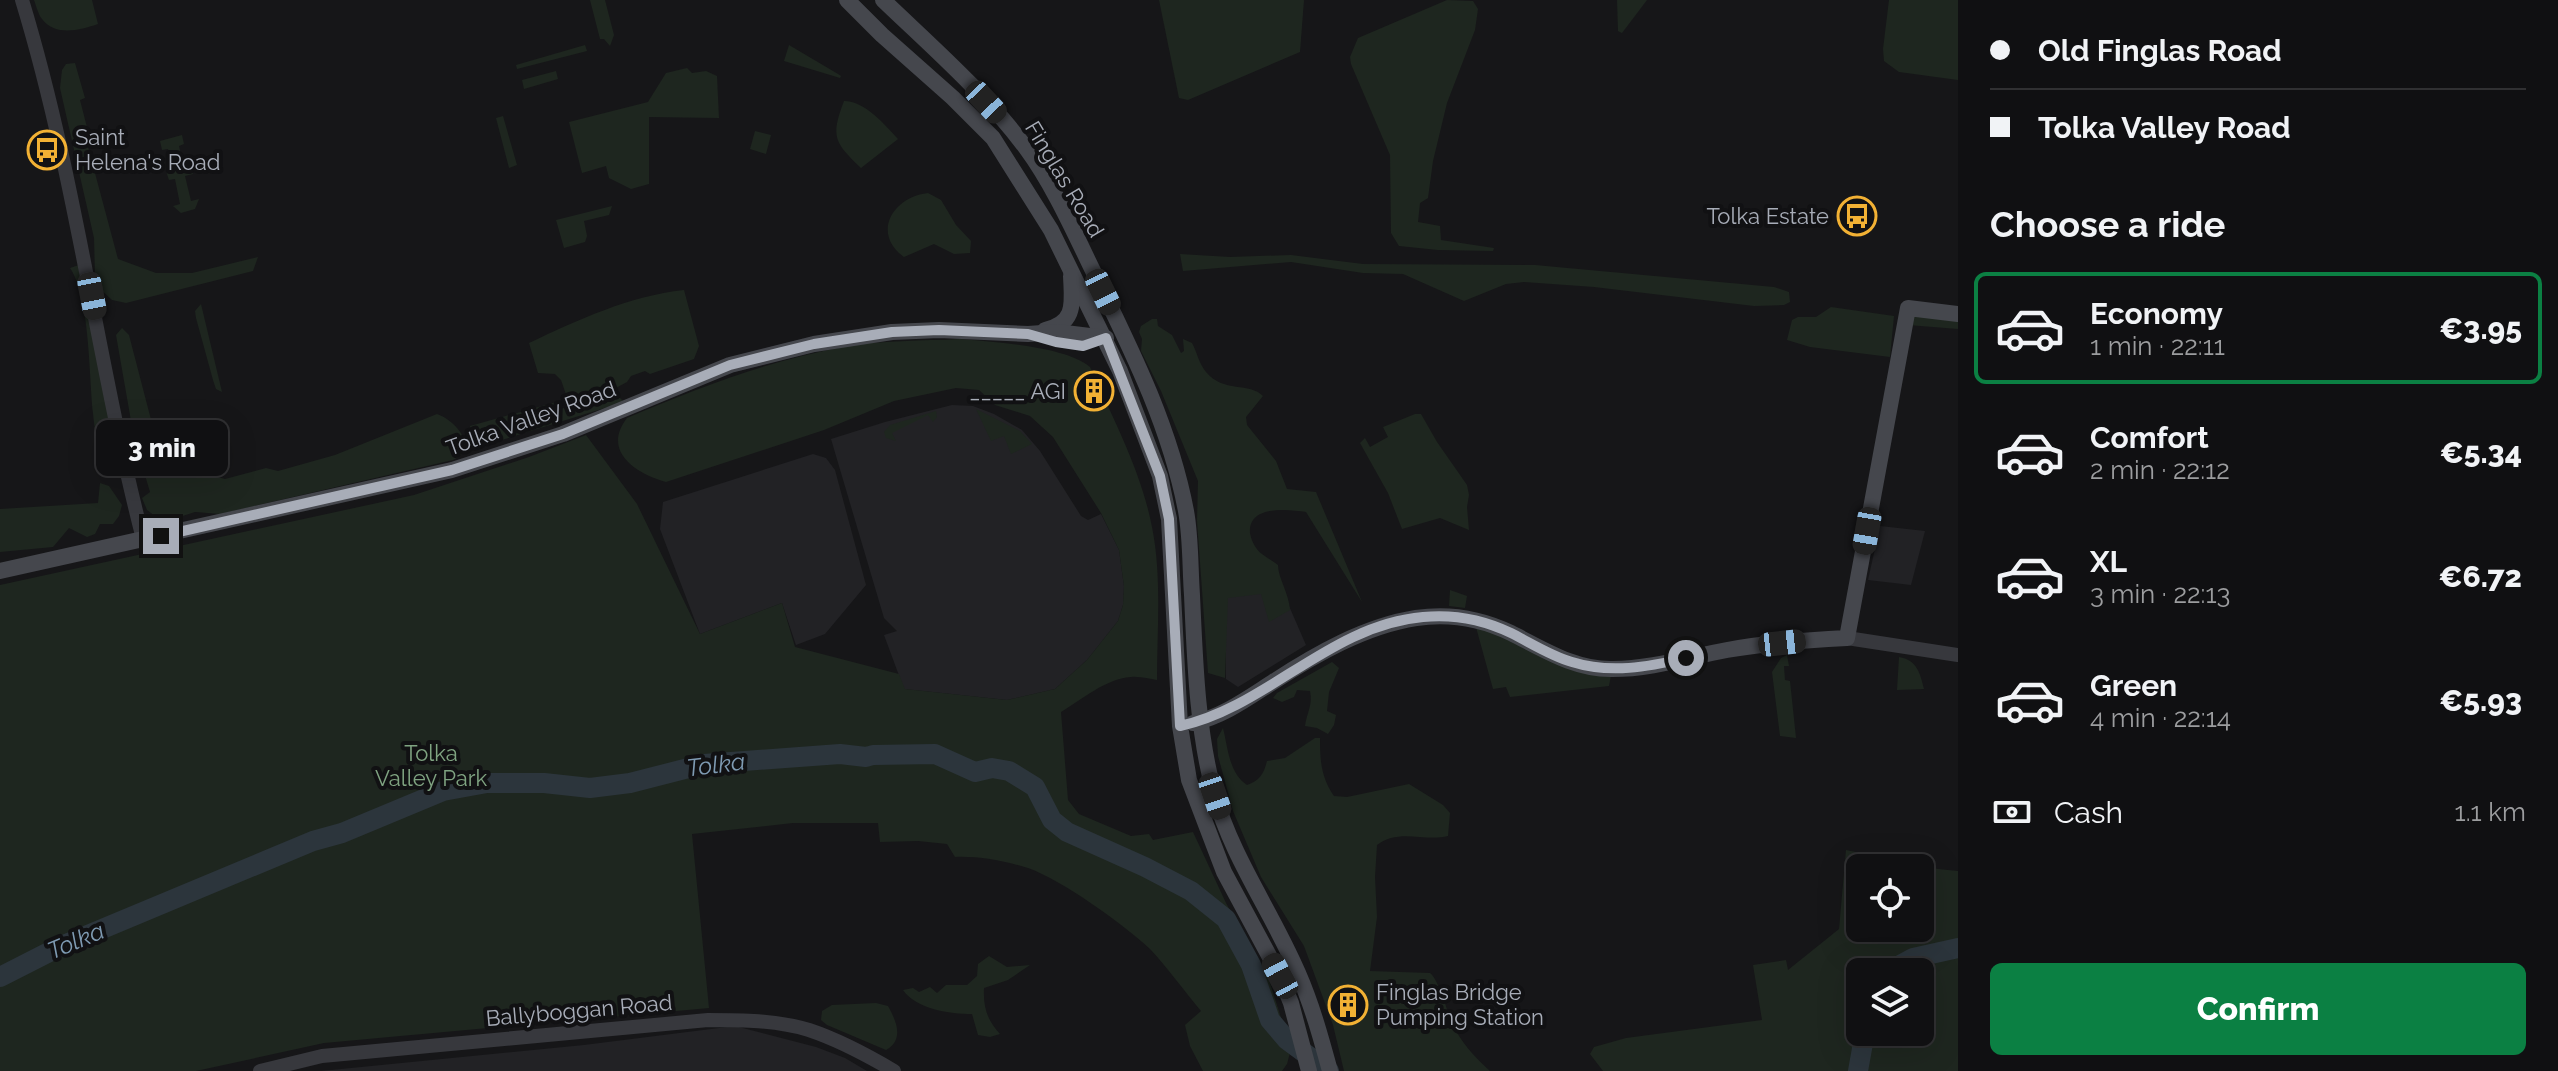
<!DOCTYPE html>
<html lang="en">
<head>
<meta charset="utf-8">
<style>
  body { margin:0; font-family:Raleway,sans-serif; background:#1e1e20; color:#f1f3f6; height:100vh; display:flex; flex-direction:column; font-size:30px; white-space:nowrap }
  * { box-sizing:border-box; margin:0 }
  p { font-size:26px; color:#9c9d9f }
  .icon { flex:none; width:44px; height:44px; fill:none; stroke:currentColor; stroke-width:2; stroke-linecap:round; stroke-linejoin:round }
  .map { position:relative; flex:1; overflow:hidden }
  .details { display:flex; flex-direction:column; background:#101012; width:600px }
  .details>* { flex:none }
  .top-card { display:grid; align-content:center; height:176px; padding:0 32px; background:#101012 }
  .fabs { position:absolute; left:1846px; top:854px; display:grid; gap:16px }
  .fabs a { display:grid; place-items:center; width:88px; height:88px; border-radius:12px; background:#101012; box-shadow:0 8px 32px #0002,0 0 0 2px #303032; font-size:40px }
  .end { position:absolute; width:36px; height:36px; margin:-18px; border:10px solid #a8adb8; background:#111; box-shadow:0 0 0 4px #111 }
  .from { border-radius:50% }
  .bubble { position:absolute; height:56px; border-radius:12px; background:#101012; box-shadow:0 8px 32px #0002,0 0 0 2px #303032; font-size:26px; font-weight:800; line-height:56px; text-align:center }
  .car { position:absolute; width:24px; height:48px; margin:-24px -12px; border-radius:10px; box-shadow:0 0 6px 2px #0007; background:linear-gradient(#222 24%,#8ab4d8 0 40%,#222 0 76%,#8ab4d8 0 86%,#222 0) }
  .top-card b { display:flex; align-items:center; gap:28px; height:76px; font-size:30px }
  .top-card b+b { border-top:2px solid #303032 }
  .top-card i { width:20px; height:20px; background:#f1f3f6 }
  ul { padding:0; list-style:none }
  li { display:flex; align-items:center; gap:24px; height:112px; margin:0 16px 12px; padding:0 16px; border:4px solid transparent; border-radius:12px }
  li div { flex:1 }
  li b { display:block; font-size:30px }
  li em { font-style:normal; font-weight:800 }
  li.current { border-color:#0b8043 }
  li>.icon { width:72px; height:72px; stroke-width:1.5 }
  h2 { padding:0 32px; font-size:36px; line-height:96px }
  .pay { display:flex; align-items:center; gap:20px; height:88px; padding:0 32px; font-size:30px }
  .pay p { margin-inline-start:auto }
  .cta { display:flex; gap:16px; margin-top:auto; padding:16px 32px }
  .cta a { flex:1; height:92px; border-radius:12px; background:#0b8043; color:#fff; font-size:32px; font-weight:800; line-height:92px; text-align:center }
  main { display:flex; flex:1; min-height:0 }
  .map>svg:first-child { display:block }
  .built { fill:#222225 }
  .green { fill:#1e261f; fill-rule:evenodd }
  .lines { fill:none; stroke-linecap:round; stroke-linejoin:round }
  .river { stroke:#2c353c; stroke-width:20 }
  .tertiary { stroke:#37383d; stroke-width:14 }
  .secondary { stroke:#45474d; stroke-width:16 }
  .route { stroke:#a8adb8; stroke-width:10 }
  .labels { text-anchor:middle; stroke-width:8; stroke-linejoin:round; paint-order:stroke }
  .poi-label { font-size:22px; fill:#a8adb8; stroke:#111113; text-anchor:start }
  .street-label { font-size:22px; fill:#a8adb8; stroke:#111113 }
  .park-label { font-size:22px; fill:#7fa381; stroke:#111113 }
  .water-label { font-size:24px; font-style:italic; fill:#7f9bb3; stroke:#111113 }
</style>
</head>
<body>
<main>
<div class="map">
<svg width="1958" height="1071" viewBox="0 0 1958 1071">
  <rect width="100%" height="100%" fill="#161618"/>
  <g class="built">
    <polygon points="952,405 973,406 994,414 1022,430 1040,451 1081,516 1088,520 1101,514 1119,550 1124,586 1123,605 1118,621 1087,660 1055,689 1007,700 904,689 884,635 897,631 884,618 831,439 885,422"/>
    <polygon points="813,454 826,458 835,470 866,585 825,634 796,645 782,603 700,634 660,529 663,502"/>
    <polygon points="1880,526 1925,531 1911,585 1868,580"/>
    <polygon points="1261,589 1289,606 1306,645 1238,687 1226,679 1226,595"/>
    <polygon points="735,1026 816,1047 845,1058 867,1071 321,1071 584,1045"/>
  </g>
  <g class="green">
    <path d="M 34,0 L 92,0 L 98,24 C 80,30 56,37 42,19 C 38,14 36,5 34,0 Z"/>
    <polygon points="590,0 605,0 614,35 610,46 604,39 600,39"/>
    <polygon points="1159,0 1304,0 1300,52 1188,100 1179,98"/>
    <polygon points="1447,0 1473,1 1478,9 1475,30 1447,103 1433,161 1428,198 1420,203 1418,222 1440,226 1441,240 1494,248 1493,251 1438,250 1399,246 1391,233 1390,155 1351,64 1350,57 1358,38"/>
    <polygon points="1617,0 1647,0 1622,33 1618,31"/>
    <polygon points="1889,0 1958,0 1958,80 1899,72 1884,61 1883,49"/>
    <polygon points="585,45 587,51 517,69 516,65"/>
    <polygon points="789,45 838,74 841,76 840,78 784,61"/>
    <polygon points="75,63 85,98 80,100 91,143 88,147 118,259 156,273 192,273 258,257 253,271 126,303 112,300 100,289 95,275 94,238 60,88 62,70 66,64"/>
    <polygon points="687,68 692,73 706,71 717,76 719,118 649,117 649,184 631,189 609,178 606,166 582,173 569,122 648,102 666,73"/>
    <polygon points="556,71 558,79 524,89 522,80"/>
    <path d="M 844,101 C 865,101 885,125 898,139 L 861,168 C 835,143 830,137 844,101 Z"/>
    <polygon points="503,116 517,165 509,168 496,118"/>
    <polygon points="755,131 771,135 766,154 750,149"/>
    <polygon points="182,135 184,144 179,146 184,167 191,166 193,174 185,176 191,201 199,199 195,209 181,213 173,206 180,204 175,179 169,180 166,171 173,170 168,149 162,150 160,141"/>
    <path d="M 928,193 L 941,200 L 956,225 L 971,241 L 970,253 L 954,254 L 934,244 L 904,257 C 871,233 893,197 928,193 Z"/>
    <polygon points="612,206 609,215 584,221 587,236 585,242 564,248 556,220"/>
    <polygon points="1180,254 1230,257 1291,255 1363,264 1535,265 1774,287 1789,292 1790,302 1784,305 1754,306 1594,287 1524,282 1506,284 1464,301 1403,274 1363,273 1291,262 1183,271"/>
    <path d="M 79,265 L 118,457 L 102,462 C 99,446 94,430 93,413 C 89,376 90,297 70,268 Z"/>
    <path d="M 684,290 L 699,346 L 694,359 L 650,374 L 645,371 L 631,376 L 627,382 L 612,390 L 624,402 L 476,448 L 470,426 L 556,402 L 561,409 L 570,406 L 561,380 L 555,374 L 538,373 L 529,343 C 578,320 629,296 684,290 Z"/>
    <polygon points="201,304 222,392 216,389 213,380 196,318 195,311"/>
    <polygon points="1831,307 1894,316 1890,357 1810,347 1787,340 1792,320 1798,317 1816,317"/>
    <polygon points="1911,308 1958,314 1958,329 1908,325"/>
    <path d="M 1152,319 L 1157,319 L 1158,326 L 1172,335 L 1181,353 L 1184,351 L 1183,339 L 1192,343 C 1197,352 1199,364 1206,372 C 1223,393 1250,382 1263,396 L 1246,417 L 1247,425 L 1276,461 L 1287,489 L 1316,492 L 1362,602 L 1306,512 C 1289,510 1248,504 1250,533 C 1251,540 1256,550 1262,554 C 1267,558 1273,561 1278,565 C 1278,578 1289,593 1290,610 L 1269,622 L 1261,594 L 1228,598 L 1225,678 L 1208,673 L 1197,521 L 1198,481 L 1161,391 L 1141,351 L 1142,339 L 1139,332 L 1141,326 Z"/>
    <path d="M 122,328 L 129,335 L 162,462 L 225,479 L 266,468 L 278,471 L 335,455 L 437,414 C 455,420 480,448 453,460 L 220,514 L 195,512 L 170,520 L 159,519 L 147,510 L 142,498 L 150,492 L 134,438 L 116,335 Z"/>
    <path d="M 960,339 C 993,342 1066,346 1090,367 C 1113,419 1141,470 1152,527 C 1162,577 1157,629 1157,680 C 1149,679 1140,676 1131,677 C 1105,679 1083,699 1061,712 L 1068,800 L 1079,814 L 1131,836 L 1149,834 L 1153,840 L 1193,832 L 1226,903 L 1268,977 L 1291,1049 L 1287,1064 L 1282,1071 L 1203,1071 L 1190,1046 L 1185,1025 L 1201,1011 C 1184,991 1168,968 1150,949 C 1123,924 1062,880 1028,868 C 1005,861 979,856 955,857 L 947,844 L 918,841 L 880,842 L 878,823 L 793,823 L 692,834 L 709,1008 L 324,1043 L 196,1071 L 0,1071 L 0,585 L 414,495 L 529,457 L 586,435 L 637,504 L 700,634 L 782,603 L 795,647 L 899,674 L 905,689 L 1007,700 L 1055,689 L 1087,660 L 1118,621 L 1123,605 L 1124,586 L 1119,550 L 1101,513 L 1053,437 L 1030,416 L 995,405 L 979,390 L 956,388 L 894,401 L 824,430 L 666,482 C 637,474 601,452 627,418 C 698,388 767,361 843,347 C 881,340 922,341 960,339 Z"/>
    <polygon points="976,409 1020,431 1032,444 1011,454 1004,436 991,441"/>
    <polygon points="936,411 937,417 933,422 928,415 892,433 896,441 886,438 884,432 890,425"/>
    <polygon points="1415,414 1421,414 1437,442 1467,485 1469,495 1467,507 1469,530 1440,518 1402,529 1388,493 1360,443 1365,438 1370,447 1388,437 1383,427"/>
    <polygon points="100,483 109,486 122,505 119,516 113,524 100,524 95,534 87,537 69,528 53,547 0,552 0,509 98,503"/>
    <polygon points="1450,590 1467,596 1465,608 1449,606"/>
    <polygon points="1474,620 1612,670 1609,686 1510,697 1506,687 1493,689"/>
    <polygon points="1787,655 1789,666 1784,666 1785,680 1790,681 1796,738 1780,736 1772,672 1781,658"/>
    <path d="M 1899,657 C 1917,660 1920,673 1924,689 L 1897,690 Z"/>
    <path d="M 1332,662 L 1339,668 L 1329,692 L 1327,711 L 1336,715 L 1334,725 L 1328,734 L 1317,728 L 1305,726 C 1307,712 1313,705 1310,691 L 1297,690 L 1294,697 L 1282,702 L 1273,698 L 1277,693 Z"/>
    <path d="M 1223,728 C 1228,748 1229,773 1247,785 C 1260,781 1264,773 1267,761 L 1285,758 L 1315,738 L 1320,738 C 1320,761 1321,777 1334,796 L 1347,797 L 1409,784 L 1443,805 L 1450,813 L 1448,836 C 1425,842 1398,828 1377,845 L 1375,877 L 1377,917 L 1370,971 L 1430,973 C 1440,981 1448,1017 1456,1031 C 1465,1047 1477,1059 1490,1071 L 1344,1071 L 1333,1025 L 1304,946 L 1261,877 L 1233,811 L 1218,756 L 1217,739 Z"/>
    <path d="M 1846,850 L 1938,869 L 1958,871 L 1958,1071 L 1603,1071 L 1590,1054 L 1594,1047 L 1626,1038 L 1762,1020 L 1753,965 L 1786,960 L 1788,970 L 1839,929 ZM 1860,868 L 1920,868 L 1920,928 L 1860,928 ZM 1860,972 L 1920,972 L 1920,1032 L 1860,1032 Z"/>
    <path d="M 989,956 L 1007,967 L 1030,965 L 1008,980 L 984,988 C 983,1007 987,1020 1000,1034 L 990,1037 L 978,1035 L 972,1014 C 950,1014 916,1009 903,990 L 913,988 L 919,992 L 930,987 L 937,993 L 946,985 L 967,985 L 977,976 L 978,964 Z"/>
    <path d="M 876,1003 L 888,1006 C 897,1022 904,1040 886,1050 L 827,1025 L 821,1020 L 822,1011 L 832,1005 Z"/>
  </g>
  <g class="lines">
    <g class="river">
      <polyline points="1887,972 1913,958 1958,948"/>
      <polyline points="0,977 59,947 313,841 342,833 443,791 487,783 544,783 590,788 630,783 704,764 840,754 866,757 873,755 935,754 975,772 992,768 1009,771 1035,787 1052,820 1067,832 1145,867 1191,891 1226,919 1251,965 1270,1020 1287,1040 1329,1071"/>
      <polyline points="1858,1071 1865,1032"/>
    </g>
    <g class="tertiary">
      <path d="M 22,0 C 76,177 97,361 143,539"/>
      <polyline points="1847,638 1958,655"/>
      <path d="M 260,1071 L 322,1056 L 708,1020 C 741,1020 776,1020 809,1030 C 839,1040 867,1055 894,1071"/>
    </g>
    <g class="secondary">
      <polyline points="847,0 882,35 953,98 993,138 1051,230 1120,371 1160,476 1169,519 1180,726 1189,780 1224,872 1280,976 1291,1003 1309,1071"/>
      <path d="M 883,0 C 932,47 985,93 1026,148 C 1054,186 1074,232 1095,275 C 1132,351 1170,427 1186,511 C 1191,538 1190,568 1192,595 C 1195,661 1197,729 1214,793 C 1232,858 1272,912 1298,973 C 1312,1005 1321,1038 1330,1071"/>
      <path d="M 1045,330 C 1077,323 1072,302 1071,276"/>
      <polyline points="0,571 452,470 563,434 730,365 814,344 892,332 939,330 1028,334 1057,332 1106,338"/>
      <path d="M 1193,723 C 1222,717 1248,698 1273,682 C 1316,654 1365,626 1416,618 C 1449,613 1482,619 1511,633 C 1543,649 1575,670 1613,669 C 1651,669 1689,657 1727,650 C 1766,643 1807,640 1847,638 L 1908,308 L 1958,314"/>
    </g>
  </g>
  <g class="lines">
    <path class="route" d="M 161,536 L 452,470 L 563,434 L 730,365 L 814,344 L 892,332 L 939,330 L 1028,334 L 1056,342 L 1083,346 L 1106,338 L 1160,476 L 1169,519 L 1180,726 C 1267,707 1330,625 1423,617 C 1454,614 1484,620 1511,633 C 1531,643 1551,656 1572,662 C 1610,674 1648,667 1686,658"/>
  </g>
  <defs>
    <g id="bus-ring" transform="scale(2)"><circle r="9.5" fill="#111113" stroke="#f2b134" stroke-width="1.5"/><path d="M-5-6H5V4H4V6H2V4H-2V6H-4V4H-5ZM-3.5-4V0h7V-4ZM-3.5 1.2v1.5H-2V1.2ZM2 1.2v1.5H3.5V1.2Z" fill="#f2b134"/></g>
    <g id="building-ring" transform="scale(2)"><circle r="9.5" fill="#111113" stroke="#f2b134" stroke-width="1.5"/><path d="M-4-6H4V6H1V3H-1V6H-4ZM-2.5-4.3h1.7v1.8h-1.7ZM.8-4.3h1.7v1.8H.8ZM-2.5-1h1.7V.8h-1.7ZM.8-1h1.7V.8H.8Z" fill="#f2b134"/></g>
  </defs>
  <g fill-rule="evenodd">
    <use href="#bus-ring" x="47" y="150"/>
    <use href="#bus-ring" x="1857" y="216"/>
    <use href="#building-ring" x="1094" y="391"/>
    <use href="#building-ring" x="1348" y="1005"/>
  </g>
  <g class="labels">
    <g class="poi-label">
      <text x="75" y="145">Saint<tspan x="75" dy="25">Helena's Road</tspan></text>
      <text x="1829" y="224" text-anchor="end">Tolka Estate</text>
      <text x="1066" y="399" text-anchor="end">_____ AGI</text>
      <text x="1376" y="1000">Finglas Bridge<tspan x="1376" dy="25">Pumping Station</tspan></text>
    </g>
    <g class="street-label">
      <text transform="translate(1065 179) rotate(59)" y="8">Finglas Road</text>
      <text transform="translate(531 418) rotate(-20)" y="8">Tolka Valley Road</text>
      <text transform="translate(579 1010) rotate(-5)" y="8">Ballyboggan Road</text>
    </g>
    <g class="park-label">
      <text x="431" y="761">Tolka<tspan x="431" dy="25">Valley Park</tspan></text>
    </g>
    <g class="water-label">
      <text transform="translate(716 765) rotate(-7)" y="8">Tolka</text>
      <text transform="translate(76 941) rotate(-23)" y="8">Tolka</text>
    </g>
  </g>
</svg>
<div class="fabs">
<a><svg class="icon" aria-label="locate" viewBox="0 0 24 24"><circle cx="12" cy="12" r="6"/><path d="M12 2v4M12 18v4M2 12h4M18 12h4"/></svg></a>
<a><svg class="icon" aria-label="layers" viewBox="0 0 24 24"><path d="M12 4l9 5-9 5-9-5zM3 14l9 5 9-5"/></svg></a>
</div>
<i class="end from" style="left:1686px;top:658px"></i>
<i class="end" style="left:161px;top:536px"></i>
<div class="bubble" style="left:96px;top:420px;width:132px">3 min</div>
<i class="car" style="left:986px;top:102px;rotate:137deg"></i>
<i class="car" style="left:1103px;top:292px;rotate:154deg"></i>
<i class="car" style="left:92px;top:296px;rotate:169deg"></i>
<i class="car" style="left:1867px;top:531px;rotate:190deg"></i>
<i class="car" style="left:1782px;top:643px;rotate:84deg"></i>
<i class="car" style="left:1215px;top:796px;rotate:161deg"></i>
<i class="car" style="left:1280px;top:976px;rotate:332deg"></i>
</div>
<section class="details">
<div class="top-card">
<b><i class="from"></i>Old Finglas Road</b>
<b><i></i>Tolka Valley Road</b>
</div>
<h2>Choose a ride</h2>
<ul>
<li class="current"><svg class="icon" aria-label="car" viewBox="0 0 24 24"><path d="M5 17H2v-5l4-1 3-4h7l3 4 3 1v5h-3M9 17h6M6 11h13"/><circle cx="7" cy="17" r="2"/><circle cx="17" cy="17" r="2"/></svg><div><b>Economy</b><p>1 min · 22:11</p></div><em>€3.95</em></li>
<li><svg class="icon" aria-label="car" viewBox="0 0 24 24"><path d="M5 17H2v-5l4-1 3-4h7l3 4 3 1v5h-3M9 17h6M6 11h13"/><circle cx="7" cy="17" r="2"/><circle cx="17" cy="17" r="2"/></svg><div><b>Comfort</b><p>2 min · 22:12</p></div><em>€5.34</em></li>
<li><svg class="icon" aria-label="car" viewBox="0 0 24 24"><path d="M5 17H2v-5l4-1 3-4h7l3 4 3 1v5h-3M9 17h6M6 11h13"/><circle cx="7" cy="17" r="2"/><circle cx="17" cy="17" r="2"/></svg><div><b>XL</b><p>3 min · 22:13</p></div><em>€6.72</em></li>
<li><svg class="icon" aria-label="car" viewBox="0 0 24 24"><path d="M5 17H2v-5l4-1 3-4h7l3 4 3 1v5h-3M9 17h6M6 11h13"/><circle cx="7" cy="17" r="2"/><circle cx="17" cy="17" r="2"/></svg><div><b>Green</b><p>4 min · 22:14</p></div><em>€5.93</em></li>
</ul>
<div class="pay"><svg class="icon" aria-label="cash" viewBox="0 0 24 24"><path d="M3 7h18v10H3z"/><circle cx="12" cy="12" r="2"/></svg>Cash<p>1.1 km</p></div>
<div class="cta"><a>Confirm</a></div>
</section>
</main>
</body>
</html>
